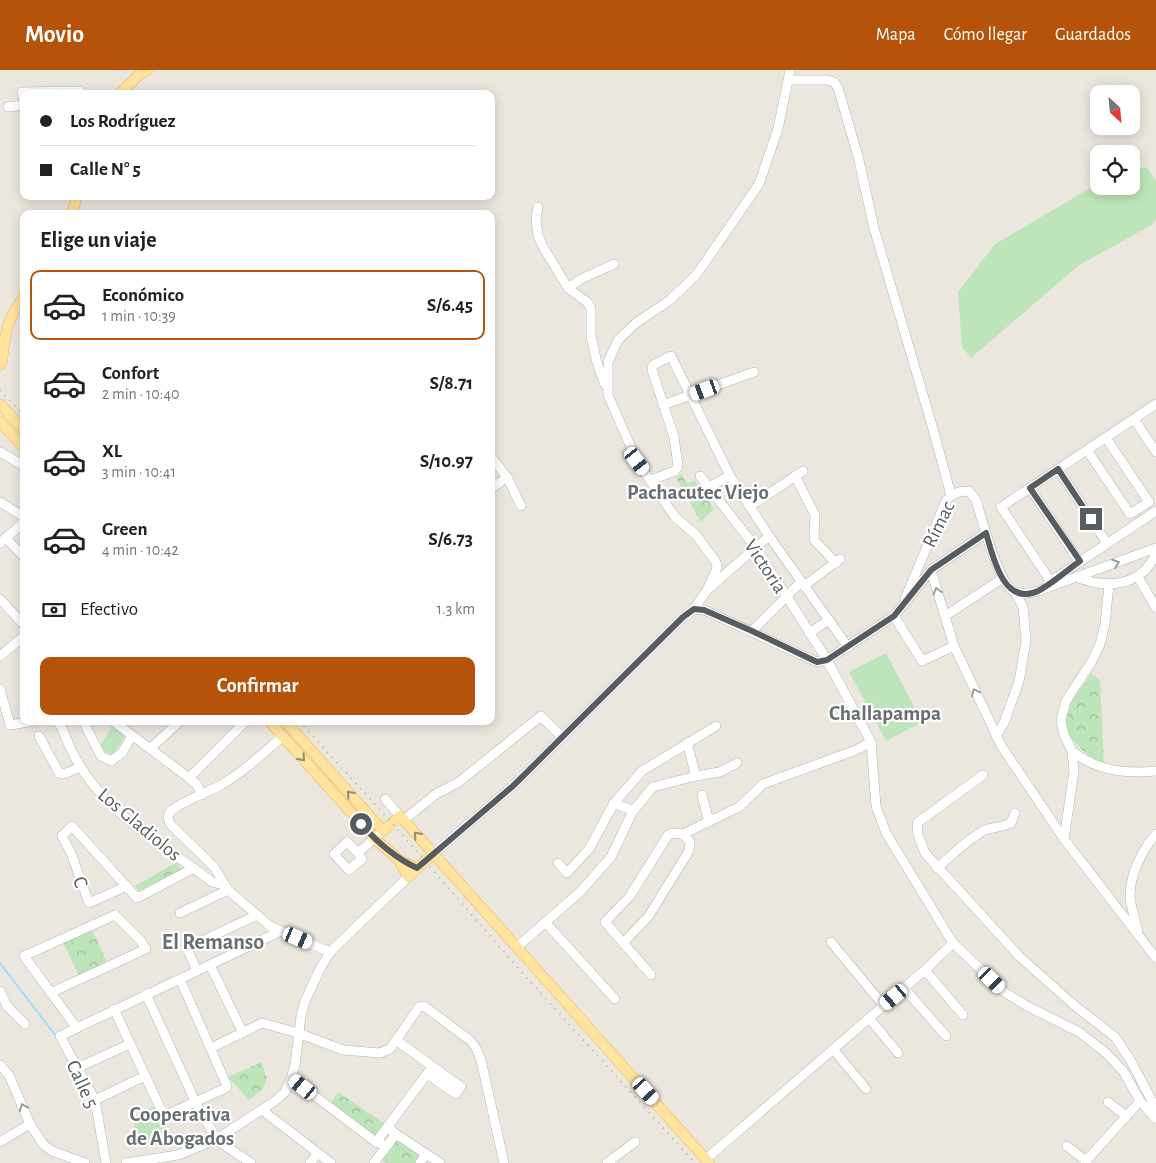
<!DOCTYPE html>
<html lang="es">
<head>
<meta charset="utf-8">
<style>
  body { margin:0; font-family:"Alegreya Sans",sans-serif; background:#f6f6f6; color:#222; height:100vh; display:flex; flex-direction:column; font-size:19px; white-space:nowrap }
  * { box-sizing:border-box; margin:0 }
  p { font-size:16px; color:#767676 }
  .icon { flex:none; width:28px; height:28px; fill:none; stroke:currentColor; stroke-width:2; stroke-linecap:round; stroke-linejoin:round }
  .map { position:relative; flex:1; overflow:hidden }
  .panel { position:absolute; left:20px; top:140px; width:475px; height:515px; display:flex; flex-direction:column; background:#fff; border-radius:10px; box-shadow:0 2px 12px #0003 }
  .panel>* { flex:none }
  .banner { position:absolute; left:20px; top:20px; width:475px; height:110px; border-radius:10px; box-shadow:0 2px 12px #0003; display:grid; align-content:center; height:110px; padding:0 20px; background:#fff }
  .needle { width:32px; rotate:154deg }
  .controls { position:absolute; left:1090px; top:15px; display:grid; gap:10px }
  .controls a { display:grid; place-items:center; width:50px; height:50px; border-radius:10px; background:#fff; box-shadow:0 2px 12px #0003; font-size:25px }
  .end { position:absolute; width:22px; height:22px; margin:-11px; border:6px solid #575c60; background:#fff; box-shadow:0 0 0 2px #fff }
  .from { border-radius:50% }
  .car { position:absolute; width:15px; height:30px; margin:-15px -8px; border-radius:6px; box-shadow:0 0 4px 1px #0007; background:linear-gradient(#fff 24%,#345 0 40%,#fff 0 76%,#345 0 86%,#fff 0) }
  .banner b { display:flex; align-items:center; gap:18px; height:48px; font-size:19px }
  .banner b+b { border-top:1px solid #e0e0e0 }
  .banner i { width:12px; height:12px; background:#222 }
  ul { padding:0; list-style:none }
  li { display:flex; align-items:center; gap:15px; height:70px; margin:0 10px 8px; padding:0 10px; border:2px solid transparent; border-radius:10px }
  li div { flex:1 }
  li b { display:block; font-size:19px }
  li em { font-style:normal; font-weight:700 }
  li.current { border-color:#b45309 }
  li>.icon { width:45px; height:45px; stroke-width:1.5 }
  h2 { padding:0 20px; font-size:22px; line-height:60px }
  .pay { display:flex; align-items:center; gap:12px; height:55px; padding:0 20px; font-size:19px }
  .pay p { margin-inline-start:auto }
  .action { display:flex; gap:10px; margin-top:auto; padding:10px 20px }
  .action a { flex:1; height:58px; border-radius:10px; background:#b45309; color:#fff; font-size:20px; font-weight:700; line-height:58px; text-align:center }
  header { display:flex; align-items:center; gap:30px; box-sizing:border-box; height:70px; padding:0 25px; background:#b45309; color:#fff }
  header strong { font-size:24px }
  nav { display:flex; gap:28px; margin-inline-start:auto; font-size:18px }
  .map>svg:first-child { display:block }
  .grass { fill:#bee5b9 }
  .park { fill:url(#park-crowns) }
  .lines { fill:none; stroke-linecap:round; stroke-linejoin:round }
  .stream { stroke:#9bdfff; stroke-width:2 }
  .minor-casing { stroke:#b2b6ba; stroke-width:10 }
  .major-casing { stroke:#f7b34c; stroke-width:11 }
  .minor { stroke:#fff; stroke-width:9 }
  .major { stroke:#ffe4a0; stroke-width:10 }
  .rail { stroke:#b0b1b1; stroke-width:2; stroke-dasharray:1 6; stroke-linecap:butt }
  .oneway { stroke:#9a9da0 }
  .oneway2 { stroke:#928c76 }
  .route { stroke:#575c60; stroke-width:6 }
  .labels { text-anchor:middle; stroke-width:4.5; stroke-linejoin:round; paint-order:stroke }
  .street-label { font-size:20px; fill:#575c60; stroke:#fff }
  .neighbourhood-label { font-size:21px; font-weight:bold; fill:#686f72; stroke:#fff }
  .quarter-label { font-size:22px; font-weight:bold; fill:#686f72; stroke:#fff }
</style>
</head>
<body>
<header>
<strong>Movio</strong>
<nav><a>Mapa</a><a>Cómo llegar</a><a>Guardados</a></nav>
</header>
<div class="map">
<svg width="1156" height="1093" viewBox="0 0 1156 1093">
  <defs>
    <pattern id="park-crowns" width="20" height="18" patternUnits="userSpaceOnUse" patternTransform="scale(1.25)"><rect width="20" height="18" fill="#bee5b9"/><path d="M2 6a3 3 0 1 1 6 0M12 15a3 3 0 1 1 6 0" fill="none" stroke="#9dbd9a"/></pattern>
  </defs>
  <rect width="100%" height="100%" fill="#ece7de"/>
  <g class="grass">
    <polygon points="1148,98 1156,111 1156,149 1152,155 1079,195 971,288 962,277 958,222 995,174 1099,113 1099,116 1131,116 1131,99"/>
    <polygon points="886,583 922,652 886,671 849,602"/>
    <polygon points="112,657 125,666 113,686 99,677"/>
  </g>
  <g class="park">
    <polygon points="682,404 686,413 695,411 714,439 701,452 676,408"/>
    <path d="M 1091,604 L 1100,610 L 1104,694 C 1083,683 1057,664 1069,637 C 1074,625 1084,616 1091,604 Z"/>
    <polygon points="175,793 182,799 139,821 135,816"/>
    <polygon points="92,859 107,893 79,906 63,872"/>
    <polygon points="262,992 267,1009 262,1020 249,1030 228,1007"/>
    <polygon points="338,1022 385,1054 376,1066 331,1033"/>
    <path d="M 155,1036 C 162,1048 164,1058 169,1071 L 142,1077 L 132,1049 Z"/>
    <polygon points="396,1067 422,1084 416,1093 386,1093 380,1089"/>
  </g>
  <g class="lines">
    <g class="stream">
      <polyline points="0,893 56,966"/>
      <polyline points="76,1004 82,1015"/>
    </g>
    <g class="minor-casing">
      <g id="minor">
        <polyline points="789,10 827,10 834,12 838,18 858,86 874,158 931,352 951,425"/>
        <polyline points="24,31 22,22 80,21 80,24"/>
        <polyline points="8,37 24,35"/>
        <polyline points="538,137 536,149 538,165 542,175 568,218 587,232 591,238 591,266 597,293 605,315"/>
        <polyline points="568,218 581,209 614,194"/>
        <polyline points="663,335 754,302"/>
        <polyline points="1134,349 1156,382"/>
        <polyline points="1087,380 1130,444 1149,432 1106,368"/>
        <polyline points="0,382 24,396"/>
        <polyline points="491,387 507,407 521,436"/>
        <polyline points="1058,399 1107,473"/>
        <polyline points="700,406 756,478 827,590 871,672 876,736 886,763 953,873 1004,922 1027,936 1079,962 1106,983 1123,1001 1140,1031 1156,1049"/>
        <polyline points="795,406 815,445 814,470 836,493"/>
        <polyline points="651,410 675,401 678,396 674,367 652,300 653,295 671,286 730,406 769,466 848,577"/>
        <polyline points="708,417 730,406"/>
        <polyline points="1030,418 1079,491"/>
        <polyline points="491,419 507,407"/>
        <polyline points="0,432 24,447"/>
        <polyline points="749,437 803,401"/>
        <polyline points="6,468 24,487"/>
        <polyline points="0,473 24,452"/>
        <polyline points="931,500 954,576 1002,677 1064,769 1156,888"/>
        <path d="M 1076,507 C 1107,519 1140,517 1156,484"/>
        <polyline points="1138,507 1156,538"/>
        <polyline points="1051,512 1001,437 1156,334"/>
        <polyline points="1048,513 1156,441"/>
        <polyline points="804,516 840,489"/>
        <polyline points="707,520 717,498 716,492 696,465 675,447 637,391 608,325 608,292 618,270 636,253 670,230 697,204 759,114 778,59 790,0"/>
        <polyline points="0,529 24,555"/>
        <path d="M 905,529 L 946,431 C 952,423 959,421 969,421 L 976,430 C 982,448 998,515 1015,522 C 1022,525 1031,523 1038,521 L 1156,478"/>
        <polyline points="694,539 707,520 769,466"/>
        <polyline points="894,546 922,591 954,576"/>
        <polyline points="945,546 1003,508"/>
        <polyline points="752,561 801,512"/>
        <polyline points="809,563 829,550"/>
        <polyline points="0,586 24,566"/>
        <polyline points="0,619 10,655 34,651"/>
        <path d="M 56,651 L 61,656 C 68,673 75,690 86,705 C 117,750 169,779 212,812 L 224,815"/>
        <polyline points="83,651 101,686 111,691 122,683 132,666"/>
        <polyline points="113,651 189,708 197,715 202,725"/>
        <polyline points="39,666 59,703 64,704 80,697"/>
        <path d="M 283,666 C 263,683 244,702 221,715 C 210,721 179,733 172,740 C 166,745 168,752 173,757 L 214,797 L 228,820 L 271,857 L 330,882"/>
        <polyline points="996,666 1004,653 1019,611 1026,571 1023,537 1015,522"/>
        <polyline points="687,673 696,706"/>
        <polyline points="151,678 180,651"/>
        <path d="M 1072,681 C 1097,701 1125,704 1156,701"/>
        <polyline points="983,705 917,753 918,765 925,783 1020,887 1074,935 1115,967 1131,991 1156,1039"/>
        <polyline points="189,708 246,651"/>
        <polyline points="702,725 709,752"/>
        <polyline points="385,729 400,746"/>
        <polyline points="614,733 633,741"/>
        <polyline points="404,750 436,724 459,712 541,646 563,668"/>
        <polyline points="1064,769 1074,701 1072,681 1064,665 1061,650 1066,631 1092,591 1100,574 1105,554 1109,514"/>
        <polyline points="358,783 362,789 349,800 334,784 347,772 358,783 379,764"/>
        <polyline points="433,784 513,716 683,547 694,539 704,540 817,592 827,590 894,546 931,500 986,463"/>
        <polyline points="558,793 567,803 589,779 614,733 642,701 716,656"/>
        <path d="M 937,798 C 950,787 973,764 988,759 C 996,757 1002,757 1011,753 L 1015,743"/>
        <polyline points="127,816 89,833 71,783 62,766 72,756 137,828 194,798"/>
        <polyline points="180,843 228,820"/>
        <polyline points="545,852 615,929"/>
        <path d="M 1138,861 C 1136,853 1130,834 1130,826 C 1130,804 1142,780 1156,764"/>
        <polyline points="831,872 884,936"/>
        <polyline points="623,873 648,847 689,781 690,772 683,764"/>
        <polyline points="517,877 580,822 611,787 633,741 653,717 696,706 720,702 737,693"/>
        <polyline points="210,895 243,963"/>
        <polyline points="925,900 963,945"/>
        <polyline points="197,901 187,878 257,845"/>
        <polyline points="651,905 605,852 630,826 668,765 673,763 683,764 739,737 763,714 856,680 871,672"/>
        <polyline points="904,918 946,966"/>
        <polyline points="0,921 7,936 25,954"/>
        <polyline points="50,923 146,879 141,871 115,845 24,886 76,957"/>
        <polyline points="146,924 195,1031 214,1065 221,1073 251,1093"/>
        <polyline points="114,939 164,1046 226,1018 227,1016 180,909"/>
        <polyline points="869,948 898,983"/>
        <polyline points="396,970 461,1017 456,1024 427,1004"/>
        <polyline points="211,978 262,953 298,963 343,980 380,983 390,979 419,937 424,936 471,971 476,978 481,990 504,1093"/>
        <polyline points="833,979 866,1019"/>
        <polyline points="0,995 9,1005 30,1054 43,1074 52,1081 85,1093"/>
        <polyline points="77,998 130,974"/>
        <polyline points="291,1008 376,1072 387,1076"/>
        <polyline points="95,1030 145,1006"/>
        <polyline points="1108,1032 1126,1046"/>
        <polyline points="262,1040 331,1093"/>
        <polyline points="389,1056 391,1060 396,1064 440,1093"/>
        <polyline points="0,1072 30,1054"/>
        <polyline points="376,1072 430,1000"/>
        <polyline points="1067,1076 1086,1091 1140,1031"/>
        <polyline points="706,1089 925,900 953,873"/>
        <polyline points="106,1093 95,1030 60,966 281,861"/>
        <polyline points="126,1093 178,1085 215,1070 275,1031 285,1022 291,1008 295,995 301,946 305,931 320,899 330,882 408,807"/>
        <polyline points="310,1093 318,1083"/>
        <polyline points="374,1093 396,1064"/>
        <polyline points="420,1093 426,1084"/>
        <polyline points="607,1093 635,1072"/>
      </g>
    </g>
    <g class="major-casing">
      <g id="major">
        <polyline points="119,24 140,4 147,0"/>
        <polyline points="72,144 77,126"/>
        <path d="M 0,295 L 2,291 C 5,267 6,248 24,228"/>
        <polyline points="0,334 24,360"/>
        <polyline points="0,352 24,378"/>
        <polyline points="269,651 374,768 399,790 417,798"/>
        <polyline points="285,651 383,761 400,746 709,1093"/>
        <polyline points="399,790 408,807 433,784"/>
      </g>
    </g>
    <use href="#minor" class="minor"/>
    <use href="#major" class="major"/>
    <g class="rail">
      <polyline points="0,320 24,346"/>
      <polyline points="299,651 392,753 526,907 695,1093"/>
    </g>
  </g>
  <defs><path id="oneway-chevron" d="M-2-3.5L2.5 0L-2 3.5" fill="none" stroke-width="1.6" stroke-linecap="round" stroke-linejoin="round" transform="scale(1.25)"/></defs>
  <g class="oneway">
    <use href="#oneway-chevron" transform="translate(1116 493) rotate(-20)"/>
    <use href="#oneway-chevron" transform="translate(937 521) rotate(-106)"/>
    <use href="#oneway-chevron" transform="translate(975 622) rotate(-115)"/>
    <use href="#oneway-chevron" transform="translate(23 1037) rotate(-112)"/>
  </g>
  <g class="oneway2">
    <use href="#oneway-chevron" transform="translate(302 688) rotate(48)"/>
    <use href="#oneway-chevron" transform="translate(350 724) rotate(-132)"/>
    <use href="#oneway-chevron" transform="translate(417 765) rotate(-131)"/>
  </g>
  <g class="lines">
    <path class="route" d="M 361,754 C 378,773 395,788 417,798 L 513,716 L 683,547 L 694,539 L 704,540 L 752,561 L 817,592 L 827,590 L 894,546 L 931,500 L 986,463 C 993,486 1003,537 1038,521 C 1052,514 1066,501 1080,491 L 1030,418 L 1058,399 L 1091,449"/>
  </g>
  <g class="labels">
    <g class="street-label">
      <text transform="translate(938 454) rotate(-64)" y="7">Rímac</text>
      <text transform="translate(766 496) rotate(56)" y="7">Victoria</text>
      <text transform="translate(140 754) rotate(40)" y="7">Los Gladiolos</text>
      <text transform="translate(81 812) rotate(71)" y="7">C</text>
      <text transform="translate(83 1014) rotate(65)" y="7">Calle 5</text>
    </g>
    <g class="neighbourhood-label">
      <text x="698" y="429">Pachacutec Viejo</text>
      <text x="885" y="650">Challapampa</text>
      <text x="180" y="1051">Cooperativa<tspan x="180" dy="24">de Abogados</tspan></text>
    </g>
    <g class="quarter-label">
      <text x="213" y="879">El Remanso</text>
    </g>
  </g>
</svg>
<div class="controls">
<a><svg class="needle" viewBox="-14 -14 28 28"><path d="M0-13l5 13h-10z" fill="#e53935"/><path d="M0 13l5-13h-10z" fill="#767676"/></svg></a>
<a><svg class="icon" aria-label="locate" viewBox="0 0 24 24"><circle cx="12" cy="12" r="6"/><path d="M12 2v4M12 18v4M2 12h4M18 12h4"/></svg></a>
</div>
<i class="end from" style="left:361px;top:754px"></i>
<i class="end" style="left:1091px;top:449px"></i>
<i class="car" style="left:705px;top:320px;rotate:250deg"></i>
<i class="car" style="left:637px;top:391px;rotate:143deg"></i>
<i class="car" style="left:298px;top:868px;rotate:113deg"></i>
<i class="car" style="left:992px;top:910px;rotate:134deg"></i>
<i class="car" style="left:894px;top:927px;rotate:230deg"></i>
<i class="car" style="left:303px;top:1017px;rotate:309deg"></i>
<i class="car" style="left:646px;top:1021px;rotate:138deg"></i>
<div class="banner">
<b><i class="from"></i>Los Rodríguez</b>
<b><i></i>Calle N° 5</b>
</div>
<section class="panel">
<h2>Elige un viaje</h2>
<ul>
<li class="current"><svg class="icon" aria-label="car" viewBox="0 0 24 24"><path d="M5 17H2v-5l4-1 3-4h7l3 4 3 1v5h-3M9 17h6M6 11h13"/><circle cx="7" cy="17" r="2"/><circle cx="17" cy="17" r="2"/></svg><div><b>Económico</b><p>1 min · 10:39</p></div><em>S/6.45</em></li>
<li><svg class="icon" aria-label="car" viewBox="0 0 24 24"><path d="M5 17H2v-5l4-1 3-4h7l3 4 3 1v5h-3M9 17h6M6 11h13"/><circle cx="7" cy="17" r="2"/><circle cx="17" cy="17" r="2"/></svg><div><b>Confort</b><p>2 min · 10:40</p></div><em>S/8.71</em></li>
<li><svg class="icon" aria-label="car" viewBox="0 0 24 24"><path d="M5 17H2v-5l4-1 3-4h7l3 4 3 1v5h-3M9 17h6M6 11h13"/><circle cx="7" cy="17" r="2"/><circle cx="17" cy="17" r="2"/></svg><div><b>XL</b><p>3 min · 10:41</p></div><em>S/10.97</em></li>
<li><svg class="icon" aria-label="car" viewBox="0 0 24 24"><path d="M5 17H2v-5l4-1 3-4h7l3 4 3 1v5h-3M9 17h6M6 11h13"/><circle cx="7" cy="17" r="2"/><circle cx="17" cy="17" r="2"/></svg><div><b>Green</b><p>4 min · 10:42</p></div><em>S/6.73</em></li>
</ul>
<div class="pay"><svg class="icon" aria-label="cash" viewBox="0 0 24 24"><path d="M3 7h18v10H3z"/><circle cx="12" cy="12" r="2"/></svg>Efectivo<p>1.3 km</p></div>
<div class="action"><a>Confirmar</a></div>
</section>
</div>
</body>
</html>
